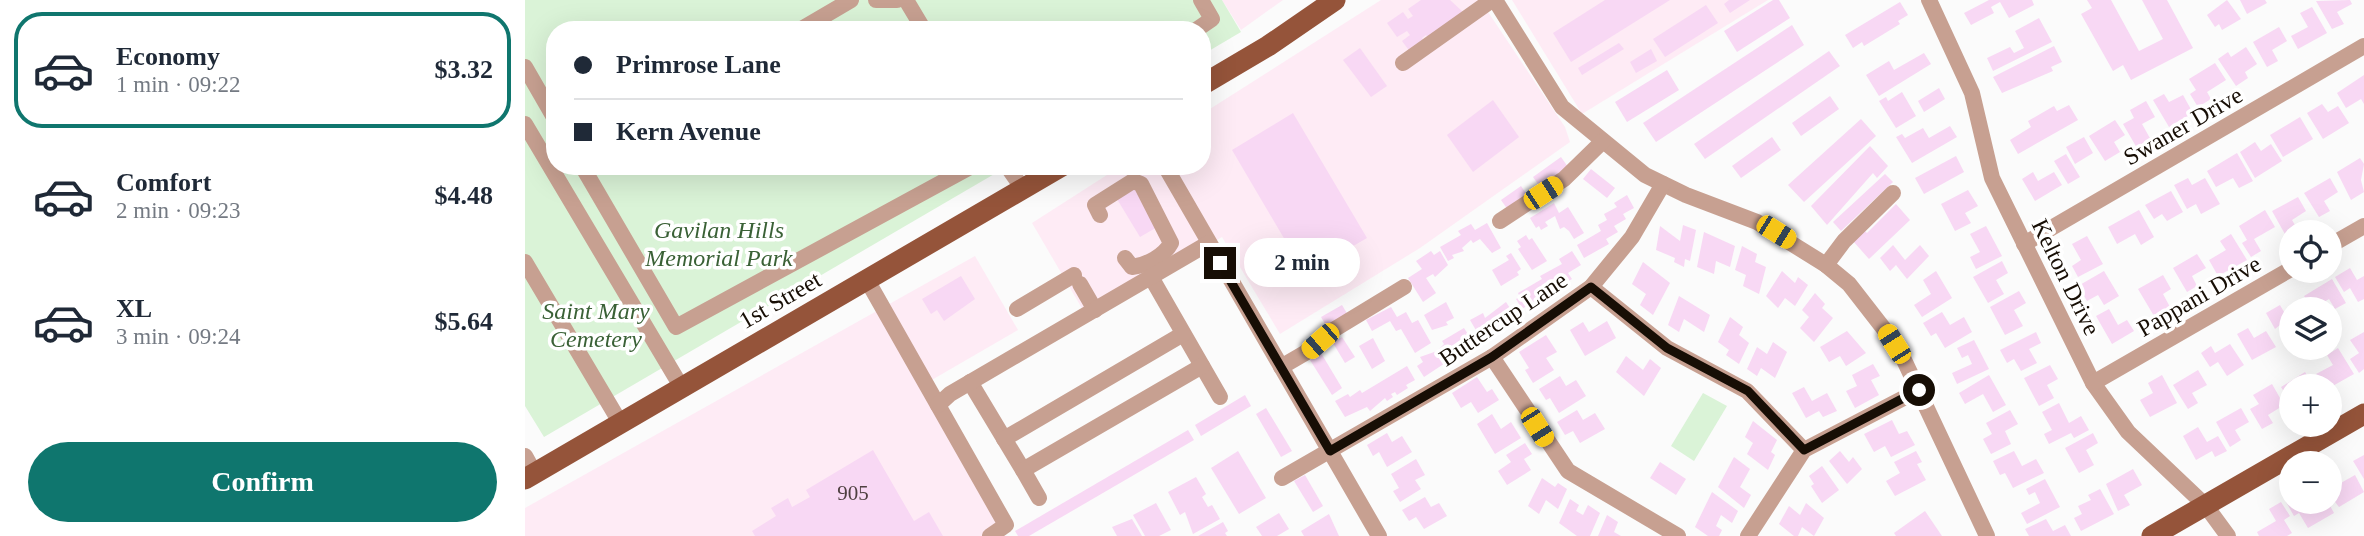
<!DOCTYPE html>
<html lang="en">
<head>
<meta charset="utf-8">
<style>
  body { margin:0; font-family:"Times New Roman",serif; background:#f2f2f3; color:#1f2937; height:100vh; display:flex; flex-direction:column; font-size:26px; white-space:nowrap }
  * { box-sizing:border-box; margin:0 }
  p { font-size:23px; color:#747a83 }
  .icon { flex:none; width:38px; height:38px; fill:none; stroke:currentColor; stroke-width:2; stroke-linecap:round; stroke-linejoin:round }
  .map { position:relative; flex:1; overflow:hidden }
  .sheet { display:flex; flex-direction:column; background:#fff; width:525px }
  .sheet>* { flex:none }
  .hud { position:absolute; left:21px; top:21px; width:665px; height:154px; border-radius:28px; box-shadow:0 7px 28px #0002; display:grid; align-content:center; height:154px; padding:0 28px; background:#fff }
  .controls { position:absolute; left:1754px; top:220px; display:grid; gap:14px }
  .controls a { display:grid; place-items:center; width:63px; height:63px; border-radius:50%; background:#fff; box-shadow:0 7px 28px #0002; font-size:35px }
  .end { position:absolute; width:32px; height:32px; margin:-16px; border:9px solid #170e05; background:#fff; box-shadow:0 0 0 4px #fff }
  .from { border-radius:50% }
  .bubble { position:absolute; height:49px; border-radius:24px; background:#fff; box-shadow:0 7px 28px #0002; font-size:23px; font-weight:700; line-height:49px; text-align:center }
  .car { position:absolute; width:21px; height:42px; margin:-21px -10px; border-radius:9px; box-shadow:0 0 5px 2px #0007; background:linear-gradient(#f5c518 24%,#345 0 40%,#f5c518 0 76%,#345 0 86%,#f5c518 0) }
  .hud b { display:flex; align-items:center; gap:24px; height:66px; font-size:26px }
  .hud b+b { border-top:2px solid #e0e1e3 }
  .hud i { width:18px; height:18px; background:#1f2937 }
  ul { padding:12px 0 0; list-style:none }
  li { display:flex; align-items:center; gap:21px; height:116px; margin:0 14px 10px; padding:0 14px; border:4px solid transparent; border-radius:28px }
  li div { flex:1 }
  li b { display:block; font-size:26px }
  li em { font-style:normal; font-weight:700 }
  li.active { border-color:#0f766e }
  li>.icon { width:63px; height:63px; stroke-width:1.5 }
  .button { display:flex; gap:14px; margin-top:auto; padding:14px 28px }
  .button a { flex:1; height:80px; border-radius:42px; background:#0f766e; color:#fff; font-size:28px; font-weight:700; line-height:80px; text-align:center }
  main { display:flex; flex:1; min-height:0 }
  .map>svg:first-child { display:block }
  .commercial { fill:#feebf5 }
  .green { fill:#daf3d7 }
  .building { fill:#f8d8f4 }
  .lines { fill:none; stroke-linecap:round; stroke-linejoin:round }
  .minor { stroke:#c7a091; stroke-width:16 }
  .major { stroke:#95543a; stroke-width:21 }
  .route { stroke:#170e05; stroke-width:9 }
  .labels { text-anchor:middle; stroke-width:7; stroke-linejoin:round; paint-order:stroke }
  .number-label { font-size:21px; fill:#4f4041 }
  .street-label { font-size:24px; fill:#170e05; stroke:#fff }
  .park-label { font-size:24px; font-style:italic; fill:#3a6136; stroke:#fff }
</style>
</head>
<body>
<main>
<section class="sheet">
<ul>
<li class="active"><svg class="icon" aria-label="car" viewBox="0 0 24 24"><path d="M5 17H2v-5l4-1 3-4h7l3 4 3 1v5h-3M9 17h6M6 11h13"/><circle cx="7" cy="17" r="2"/><circle cx="17" cy="17" r="2"/></svg><div><b>Economy</b><p>1 min · 09:22</p></div><em>$3.32</em></li>
<li><svg class="icon" aria-label="car" viewBox="0 0 24 24"><path d="M5 17H2v-5l4-1 3-4h7l3 4 3 1v5h-3M9 17h6M6 11h13"/><circle cx="7" cy="17" r="2"/><circle cx="17" cy="17" r="2"/></svg><div><b>Comfort</b><p>2 min · 09:23</p></div><em>$4.48</em></li>
<li><svg class="icon" aria-label="car" viewBox="0 0 24 24"><path d="M5 17H2v-5l4-1 3-4h7l3 4 3 1v5h-3M9 17h6M6 11h13"/><circle cx="7" cy="17" r="2"/><circle cx="17" cy="17" r="2"/></svg><div><b>XL</b><p>3 min · 09:24</p></div><em>$5.64</em></li>
</ul>
<div class="button"><a>Confirm</a></div>
</section>
<div class="map">
<svg width="1839" height="536" viewBox="0 0 1839 536">
  <rect width="100%" height="100%" fill="#fbfbfb"/>
  <g class="commercial">
    <polygon points="697,0 758,0 716,30"/>
    <polygon points="856,0 955,0 1040,127 1045,142 895,248 755,334 697,237 562,317 507,223 596,166 677,166 677,114"/>
    <polygon points="987,0 1243,0 1057,114"/>
    <polygon points="450,256 493,330 405,381 479,536 0,536 0,508"/>
  </g>
  <g class="green">
    <polygon points="0,0 697,0 716,32 677,55 677,30 30,30 30,166 483,166 19,437 0,406"/>
    <polygon points="1178,393 1202,406 1169,461 1146,446"/>
  </g>
  <g class="building">
    <polygon points="896,0 925,0 939,13 905,39 901,35 897,38 901,43 886,53 877,41 885,35 882,31 872,37 862,23 878,12 883,19 888,16 883,9"/>
    <polygon points="1080,0 1145,0 1046,62 1028,33"/>
    <polygon points="1204,0 1225,0 1205,13 1199,4"/>
    <polygon points="1248,0 1254,0 1265,18 1212,52 1199,31"/>
    <polygon points="1464,0 1507,0 1509,5 1484,18 1475,2 1466,7 1469,13 1446,25 1439,13"/>
    <polygon points="1562,0 1586,0 1614,51 1638,39 1617,0 1642,0 1668,48 1606,80 1598,65 1588,71 1556,14 1567,8"/>
    <polygon points="1702,0 1716,19 1697,30 1694,24 1690,27 1682,15"/>
    <polygon points="1715,0 1740,0 1742,3 1722,14"/>
    <polygon points="1825,0 1827,4 1812,12 1819,24 1807,29 1791,1"/>
    <polygon points="1375,2 1383,15 1373,21 1375,24 1339,46 1337,42 1328,48 1320,35"/>
    <polygon points="1181,5 1193,23 1140,57 1128,39"/>
    <polygon points="1787,7 1802,33 1773,49 1766,36 1783,27 1775,13"/>
    <polygon points="1514,18 1527,42 1468,71 1462,58 1485,47 1489,53 1499,48 1490,31"/>
    <polygon points="1267,25 1279,45 1131,142 1118,123"/>
    <polygon points="1754,27 1762,41 1747,50 1753,61 1742,67 1728,42"/>
    <polygon points="1094,43 1099,49 1057,75 1053,68"/>
    <polygon points="1529,46 1537,62 1526,67 1528,71 1477,93 1468,77"/>
    <polygon points="1721,47 1732,64 1720,72 1723,78 1711,86 1693,59 1703,52 1706,57"/>
    <polygon points="835,48 862,86 846,97 818,60"/>
    <polygon points="1126,49 1132,61 1111,73 1105,62"/>
    <polygon points="1304,51 1315,66 1180,159 1169,144"/>
    <polygon points="1399,53 1406,64 1354,96 1341,75 1364,61 1369,70"/>
    <polygon points="1690,63 1701,80 1682,92 1686,99 1673,107 1665,94 1671,90 1664,79"/>
    <polygon points="1142,70 1154,90 1102,122 1090,102"/>
    <polygon points="1839,75 1839,104 1836,99 1821,108 1812,93"/>
    <polygon points="1414,88 1420,99 1399,112 1393,101"/>
    <polygon points="1377,92 1391,116 1371,128 1354,101 1361,97 1363,101"/>
    <polygon points="1639,94 1644,102 1658,95 1668,113 1644,127 1628,100"/>
    <polygon points="1305,96 1314,109 1276,136 1267,123"/>
    <polygon points="968,100 994,137 948,172 922,135"/>
    <polygon points="1621,101 1630,117 1617,124 1626,140 1612,148 1598,124 1609,118 1605,110"/>
    <polygon points="1797,104 1803,112 1813,106 1824,123 1798,139 1782,113"/>
    <polygon points="1544,105 1553,120 1493,154 1485,140 1506,127 1503,121 1529,106 1532,111"/>
    <polygon points="768,113 842,238 780,274 707,150"/>
    <polygon points="1775,117 1788,139 1758,157 1745,135"/>
    <polygon points="1336,119 1351,136 1279,202 1263,185"/>
    <polygon points="1590,120 1600,135 1589,142 1595,152 1580,161 1564,136"/>
    <polygon points="1425,126 1432,137 1387,163 1371,137 1377,134 1380,138 1398,128 1404,138"/>
    <polygon points="1247,137 1256,150 1216,178 1207,166"/>
    <polygon points="1559,137 1568,153 1550,164 1541,147"/>
    <polygon points="1730,142 1736,151 1746,144 1757,161 1730,178 1715,152"/>
    <polygon points="1345,146 1363,166 1352,178 1348,173 1302,225 1286,206"/>
    <polygon points="1712,153 1728,181 1714,188 1708,178 1691,187 1682,171"/>
    <polygon points="1541,154 1555,177 1543,184 1529,161"/>
    <polygon points="1431,156 1439,172 1399,194 1390,178"/>
    <polygon points="1036,157 1043,167 1015,187 1008,177"/>
    <polygon points="1835,158 1839,164 1836,180 1839,192 1826,200 1812,172"/>
    <polygon points="1066,169 1090,188 1082,198 1058,179"/>
    <polygon points="1508,172 1513,181 1529,172 1537,185 1510,201 1497,179"/>
    <polygon points="1360,174 1368,182 1316,231 1308,222"/>
    <polygon points="1663,178 1667,185 1680,178 1695,204 1676,214 1671,204 1662,209 1649,185"/>
    <polygon points="1805,178 1813,192 1799,201 1805,211 1794,217 1779,193"/>
    <polygon points="996,186 1003,196 983,210 976,200"/>
    <polygon points="612,188 634,226 615,237 592,199"/>
    <polygon points="1443,190 1453,206 1440,213 1446,223 1430,231 1416,204"/>
    <polygon points="1646,191 1658,212 1642,221 1637,214 1629,219 1620,205"/>
    <polygon points="1102,195 1109,208 1098,214 1101,219 1089,226 1093,232 1081,239 1084,244 1059,258 1052,245 1076,231 1073,225 1082,220 1079,214 1092,207 1089,203"/>
    <polygon points="1773,197 1781,211 1767,220 1773,230 1761,236 1747,211"/>
    <polygon points="1029,203 1034,213 1043,207 1059,233 1049,239 1044,231 1039,227 1035,229 1030,216 1020,222 1023,226 1016,230 1014,226 1011,228 1005,218"/>
    <polygon points="1371,204 1385,220 1344,259 1328,241 1339,230 1342,233"/>
    <polygon points="1614,210 1629,237 1616,245 1610,234 1592,244 1583,227"/>
    <polygon points="1740,210 1750,227 1729,239 1736,251 1726,257 1717,243 1722,240 1714,226"/>
    <polygon points="962,223 976,248 967,253 955,239 948,243 946,240 937,248 939,251 927,255 929,258 923,261 915,247 936,235 933,231 946,224 950,230"/>
    <polygon points="1158,225 1171,230 1165,261 1160,259 1159,267 1149,262 1150,258 1131,250 1135,226 1155,241"/>
    <polygon points="1461,226 1477,256 1451,269 1445,257 1455,252 1445,234"/>
    <polygon points="1179,232 1210,246 1205,267 1191,261 1189,274 1172,267"/>
    <polygon points="1706,234 1722,260 1693,276 1684,260 1701,250 1695,241"/>
    <polygon points="1001,235 1004,240 1007,238 1022,261 1007,270 993,249 996,247 992,241"/>
    <polygon points="1562,236 1578,264 1553,277 1547,266 1556,260 1547,244"/>
    <polygon points="1368,245 1380,260 1395,245 1404,256 1382,279 1371,265 1365,271 1355,258"/>
    <polygon points="1217,246 1232,254 1230,262 1241,267 1234,294 1218,286 1221,275 1210,270"/>
    <polygon points="906,251 909,255 915,251 923,265 910,277 908,274 901,278 911,293 898,302 883,278 897,269 891,261"/>
    <polygon points="1047,251 1056,265 1043,273 1047,279 997,309 991,299 995,297 993,293 1017,279 1015,276 1037,264 1034,259"/>
    <polygon points="986,253 996,269 992,272 994,275 976,286 967,270 984,260 981,256"/>
    <polygon points="1672,254 1681,268 1667,276 1672,286 1662,292 1648,268"/>
    <polygon points="1477,261 1483,273 1471,280 1479,294 1463,303 1448,277"/>
    <polygon points="1118,262 1145,283 1128,315 1115,305 1121,294 1107,284"/>
    <polygon points="1825,268 1832,280 1839,276 1839,299 1833,302 1825,288 1819,292 1810,277"/>
    <polygon points="1257,271 1270,283 1273,277 1283,285 1270,306 1260,298 1253,308 1241,296"/>
    <polygon points="1411,271 1427,298 1397,317 1389,305 1406,294 1398,280"/>
    <polygon points="1579,271 1594,296 1579,305 1573,295 1562,301 1553,286"/>
    <polygon points="1638,275 1646,289 1638,294 1645,307 1629,316 1613,289"/>
    <polygon points="436,276 450,299 419,321 412,310 406,314 397,299"/>
    <polygon points="1807,279 1821,303 1810,309 1804,299 1787,309 1779,296"/>
    <polygon points="1494,291 1501,303 1489,310 1498,326 1480,335 1465,307"/>
    <polygon points="1290,293 1300,304 1297,308 1308,318 1289,342 1275,328 1284,317 1277,310"/>
    <polygon points="1154,296 1185,315 1179,332 1159,319 1154,332 1143,325"/>
    <polygon points="921,302 929,318 921,322 923,325 907,330 899,315"/>
    <polygon points="981,302 992,319 955,337 945,320 958,313 960,318"/>
    <polygon points="817,305 823,315 802,327 796,317"/>
    <polygon points="1755,305 1762,317 1766,315 1763,339 1755,325 1750,329 1741,313"/>
    <polygon points="866,307 872,317 881,312 887,323 893,320 906,343 890,353 876,329 871,331 865,321 847,331 841,320"/>
    <polygon points="1584,309 1593,325 1602,320 1609,331 1587,344 1571,316"/>
    <polygon points="1417,312 1425,325 1439,317 1447,332 1420,348 1411,333 1406,336 1398,323"/>
    <polygon points="1205,317 1218,327 1214,335 1224,343 1214,364 1201,355 1204,350 1193,342"/>
    <polygon points="1082,321 1091,338 1060,356 1045,330 1058,322 1064,332"/>
    <polygon points="939,328 949,344 899,377 892,366 898,362 895,357 912,351 919,344 917,341"/>
    <polygon points="1723,328 1729,338 1741,331 1751,347 1727,360 1712,334"/>
    <polygon points="1322,331 1341,353 1321,366 1315,356 1304,362 1295,347"/>
    <polygon points="1511,332 1516,343 1504,349 1512,363 1496,371 1489,359 1482,363 1475,350"/>
    <polygon points="1839,332 1839,369 1834,373 1825,359 1834,353 1825,340"/>
    <polygon points="1021,335 1032,352 1021,358 1029,370 1008,383 1000,370 1004,368 994,352"/>
    <polygon points="817,337 830,357 820,363 808,343"/>
    <polygon points="848,338 860,361 847,369 834,346"/>
    <polygon points="1449,340 1464,369 1432,384 1427,373 1447,364 1443,355 1437,358 1432,348"/>
    <polygon points="1248,342 1262,352 1250,378 1236,368 1232,376 1222,369 1232,347 1242,354"/>
    <polygon points="1705,344 1719,365 1702,376 1693,362 1685,367 1676,353 1686,346 1690,353"/>
    <polygon points="1813,348 1829,374 1804,388 1798,387 1791,374 1808,365 1802,355"/>
    <polygon points="796,353 817,388 807,395 785,360"/>
    <polygon points="1101,356 1118,370 1125,359 1136,368 1119,396 1091,372"/>
    <polygon points="1348,364 1355,376 1346,380 1354,395 1330,408 1321,391 1332,386 1327,375"/>
    <polygon points="1525,365 1533,379 1522,385 1529,398 1514,406 1499,378"/>
    <polygon points="882,366 890,380 881,385 883,388 872,395 870,392 866,394 868,397 862,401 860,398 845,411 842,407 820,417 810,401 823,394 825,397 835,390 837,393"/>
    <polygon points="1673,370 1682,385 1667,393 1673,403 1663,409 1648,385"/>
    <polygon points="1780,372 1789,387 1766,387 1766,403 1756,387"/>
    <polygon points="1464,375 1481,405 1468,412 1458,394 1440,404 1434,393"/>
    <polygon points="1637,375 1652,403 1625,417 1615,400 1628,393 1623,383"/>
    <polygon points="1035,376 1041,386 1051,380 1061,396 1034,413 1025,398 1021,400 1014,389"/>
    <polygon points="952,377 962,392 967,389 974,400 953,413 946,402 936,408 927,393"/>
    <polygon points="1747,384 1759,405 1743,415 1748,423 1737,429 1725,409 1734,404 1728,395"/>
    <polygon points="1279,387 1287,401 1302,393 1312,411 1298,417 1294,411 1281,418 1267,393"/>
    <polygon points="720,395 726,406 676,436 670,425"/>
    <polygon points="1534,403 1544,423 1556,416 1564,430 1549,438 1546,433 1524,444 1519,434 1527,430 1517,412"/>
    <polygon points="741,408 767,451 756,457 731,414"/>
    <polygon points="1716,408 1724,422 1710,430 1716,440 1705,447 1691,422"/>
    <polygon points="1052,410 1058,420 1070,413 1080,429 1055,443 1048,431 1040,435 1032,422"/>
    <polygon points="1485,410 1493,424 1480,431 1486,444 1466,454 1458,439 1467,434 1461,423"/>
    <polygon points="967,414 976,429 986,422 996,438 970,454 952,424"/>
    <polygon points="1367,420 1374,434 1382,431 1390,445 1366,457 1360,446 1349,452 1339,434"/>
    <polygon points="1228,421 1252,440 1246,452 1250,455 1243,470 1222,454 1228,443 1220,437"/>
    <polygon points="1673,427 1682,442 1693,436 1702,451 1690,457 1687,451 1671,460 1658,436"/>
    <polygon points="663,430 669,440 504,536 493,536 490,531"/>
    <polygon points="862,433 867,442 877,436 887,452 862,467 854,452 848,456 842,445"/>
    <polygon points="1568,433 1573,443 1561,450 1569,465 1554,473 1540,448"/>
    <polygon points="1000,443 1007,454 999,459 1006,470 982,485 973,471 986,462 981,455"/>
    <polygon points="348,450 389,521 404,512 418,536 230,536 227,531 251,516 246,508 263,498 267,507 285,497 281,490"/>
    <polygon points="713,451 741,498 714,514 686,468"/>
    <polygon points="1315,451 1324,462 1328,457 1337,469 1322,484 1304,461"/>
    <polygon points="1391,451 1397,462 1392,464 1401,480 1370,496 1361,481 1375,473 1369,462"/>
    <polygon points="1489,451 1497,466 1511,459 1519,473 1488,488 1480,473 1475,475 1468,461"/>
    <polygon points="1839,455 1839,479 1828,461"/>
    <polygon points="1209,457 1225,469 1215,487 1226,495 1219,508 1193,487"/>
    <polygon points="891,459 900,475 890,480 896,489 875,502 868,491 874,488 866,474"/>
    <polygon points="1135,462 1161,479 1151,495 1125,478"/>
    <polygon points="1297,466 1314,490 1297,503 1286,486 1289,484 1284,476"/>
    <polygon points="1608,469 1617,485 1599,495 1605,505 1593,511 1581,484"/>
    <polygon points="1808,473 1814,484 1830,475 1839,492 1814,507 1804,494 1804,475"/>
    <polygon points="780,475 798,506 788,512 769,481"/>
    <polygon points="671,477 681,494 677,497 683,507 687,505 695,519 668,534 660,512 655,515 643,492"/>
    <polygon points="1017,478 1030,487 1033,483 1042,489 1033,509 1021,500 1014,514 1003,506"/>
    <polygon points="1520,479 1535,507 1502,524 1496,513 1515,503 1510,492 1504,495 1501,489"/>
    <polygon points="1575,489 1589,514 1556,531 1549,518 1557,514 1553,506 1566,500 1563,495"/>
    <polygon points="1187,492 1213,511 1207,523 1196,515 1191,526 1197,530 1194,536 1183,536 1170,527"/>
    <polygon points="900,497 906,507 914,503 922,516 899,529 891,517 884,521 877,510"/>
    <polygon points="1045,499 1054,505 1051,511 1058,515 1063,505 1075,513 1065,536 1052,536 1034,523"/>
    <polygon points="1766,499 1766,502 1777,502 1780,506 1787,502 1803,502 1809,513 1783,528 1774,513 1769,516 1761,502"/>
    <polygon points="1756,502 1765,516 1759,520 1767,533 1762,536 1734,536 1732,532 1751,521 1744,509"/>
    <polygon points="631,503 646,530 634,536 620,536 608,515"/>
    <polygon points="1281,503 1299,518 1289,536 1277,527 1273,536 1269,536 1254,524 1264,506 1275,515"/>
    <polygon points="1400,511 1417,536 1371,536 1369,533"/>
    <polygon points="754,513 764,529 752,536 737,536 731,527"/>
    <polygon points="804,514 814,536 779,536 776,531"/>
    <polygon points="1082,515 1093,522 1089,532 1096,536 1073,536"/>
    <polygon points="607,519 617,536 592,536 587,527"/>
    <polygon points="1521,519 1528,531 1540,525 1546,536 1504,536 1500,529"/>
    <polygon points="698,522 703,531 700,533 702,536 673,536"/>
  </g>
  <g class="lines">
    <g class="minor">
      <polyline points="351,0 372,0"/>
      <polyline points="381,0 399,30"/>
      <polyline points="970,0 1037,107 1120,175 1161,195 1232,222 1301,265 1324,284 1359,329 1379,360 1462,536"/>
      <polyline points="1404,0 1447,93 1467,178 1568,383 1603,432 1681,506 1703,536"/>
      <polyline points="275,30 326,0"/>
      <polyline points="671,30 687,19 676,0"/>
      <polyline points="878,63 967,0"/>
      <polyline points="0,67 30,119"/>
      <polyline points="0,124 157,388"/>
      <polyline points="57,166 151,327 447,166"/>
      <polyline points="482,166 498,189"/>
      <polyline points="640,166 854,536"/>
      <path d="M 575,215 L 570,205 L 608,181 L 616,184 L 646,243 C 639,256 622,265 607,267 L 600,258"/>
      <polyline points="975,221 1039,179 1078,141"/>
      <polyline points="1499,244 1839,46"/>
      <polyline points="1804,246 1839,226"/>
      <polyline points="0,262 96,424"/>
      <polyline points="1301,265 1319,241 1368,193"/>
      <polyline points="626,277 695,397"/>
      <polyline points="342,280 481,525 465,536"/>
      <polyline points="555,284 570,310"/>
      <polyline points="1066,287 1142,348 1222,391 1279,450"/>
      <polyline points="492,309 549,275"/>
      <polyline points="967,357 1043,471 1153,536"/>
      <polyline points="756,367 780,353 805,332 879,287"/>
      <polyline points="445,382 498,470 677,366"/>
      <polyline points="1568,383 1766,269"/>
      <polyline points="413,405 425,394 684,243"/>
      <polyline points="479,439 658,334"/>
      <polyline points="0,456 10,474"/>
      <polyline points="498,470 514,498"/>
      <polyline points="757,478 967,357 1066,287 1107,237 1138,184"/>
      <polyline points="1223,536 1279,450 1394,390"/>
    </g>
    <g class="major">
      <polyline points="677,85 743,46 810,0"/>
      <polyline points="0,479 537,166"/>
      <polyline points="1627,536 1839,414"/>
    </g>
  </g>
  <g class="lines">
    <polyline class="route" points="695,263 805,451 967,357 1066,287 1142,348 1223,391 1279,450 1394,390"/>
  </g>
  <g class="labels">
    <g class="number-label">
      <text x="328" y="500">905</text>
    </g>
    <g class="street-label">
      <text transform="translate(1658 126) rotate(-30)" y="8">Swaner Drive</text>
      <text transform="translate(1541 277) rotate(64)" y="8">Kelton Drive</text>
      <text transform="translate(1674 296) rotate(-30)" y="8">Pappani Drive</text>
      <text transform="translate(255 300) rotate(-30)" y="8">1st Street</text>
      <text transform="translate(978 319) rotate(-34)" y="8">Buttercup Lane</text>
    </g>
    <g class="park-label">
      <text x="194" y="238">Gavilan Hills<tspan x="194" dy="28">Memorial Park</tspan></text>
      <text x="71" y="319">Saint Mary<tspan x="71" dy="28">Cemetery</tspan></text>
    </g>
  </g>
</svg>
<div class="controls">
<a><svg class="icon" aria-label="locate" viewBox="0 0 24 24"><circle cx="12" cy="12" r="6"/><path d="M12 2v4M12 18v4M2 12h4M18 12h4"/></svg></a>
<a><svg class="icon" aria-label="layers" viewBox="0 0 24 24"><path d="M12 4l9 5-9 5-9-5zM3 14l9 5 9-5"/></svg></a>
<a>+</a>
<a>−</a>
</div>
<i class="end from" style="left:1394px;top:390px"></i>
<i class="end" style="left:695px;top:263px"></i>
<div class="bubble" style="left:719px;top:238px;width:116px">2 min</div>
<i class="car" style="left:1018px;top:193px;rotate:57deg"></i>
<i class="car" style="left:1251px;top:232px;rotate:122deg"></i>
<i class="car" style="left:795px;top:341px;rotate:229deg"></i>
<i class="car" style="left:1369px;top:344px;rotate:328deg"></i>
<i class="car" style="left:1012px;top:427px;rotate:148deg"></i>
<div class="hud">
<b><i class="from"></i>Primrose Lane</b>
<b><i></i>Kern Avenue</b>
</div>
</div>
</main>
</body>
</html>
